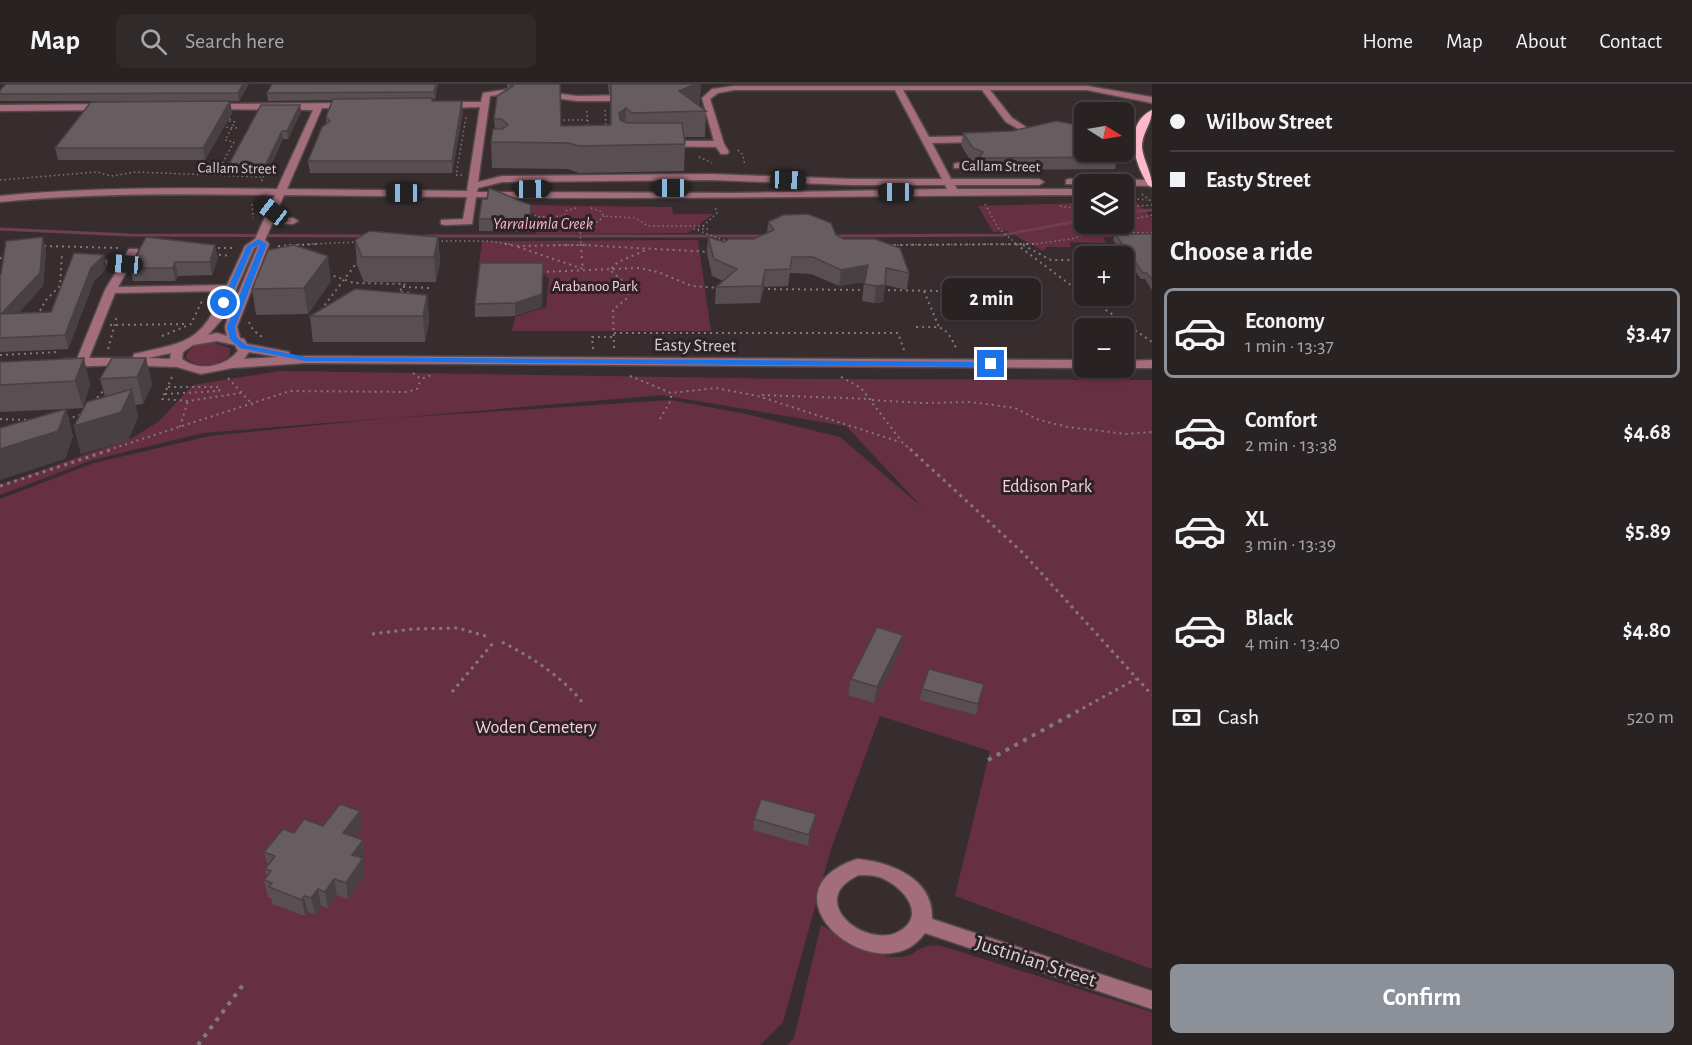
<!DOCTYPE html>
<html lang="en">
<head>
<meta charset="utf-8">
<style>
  body { margin:0; font-family:"Alegreya Sans",sans-serif; background:#312a2b; color:#f1f3f6; height:100vh; display:flex; flex-direction:column; font-size:22px; white-space:nowrap }
  * { box-sizing:border-box; margin:0 }
  p { font-size:20px; color:#a5a4a6 }
  .icon { flex:none; width:33px; height:33px; fill:none; stroke:currentColor; stroke-width:2; stroke-linecap:round; stroke-linejoin:round }
  .map { position:relative; flex:1; overflow:hidden }
  .sheet { display:flex; flex-direction:column; background:#292223; width:540px }
  .sheet>* { flex:none }
  .guide { display:grid; align-content:center; height:132px; padding:0 18px; background:#292223 }
  .needle { width:39px; rotate:101deg }
  .buttons { position:absolute; left:1074px; top:18px; display:grid; gap:12px }
  .buttons a { display:grid; place-items:center; width:60px; height:60px; border-radius:9px; background:#292223; box-shadow:0 2px 4px #0004,0 0 0 2px #453f41; font-size:30px }
  .end { position:absolute; width:27px; height:27px; margin:-14px; border:8px solid #1a73e8; background:#fff; box-shadow:0 0 0 3px #fff }
  .from { border-radius:50% }
  .bubble { position:absolute; height:42px; border-radius:9px; background:#292223; box-shadow:0 2px 4px #0004,0 0 0 2px #453f41; font-size:20px; font-weight:600; line-height:42px; text-align:center }
  .car { position:absolute; width:18px; height:36px; margin:-18px -9px; border-radius:8px; box-shadow:0 0 4px 2px #0007; background:linear-gradient(#222 24%,#8ab4d8 0 40%,#222 0 76%,#8ab4d8 0 86%,#222 0) }
  .guide b { display:flex; align-items:center; gap:21px; height:57px; font-size:22px }
  .guide b+b { border-top:2px solid #453f41 }
  .guide i { width:15px; height:15px; background:#f1f3f6 }
  ul { padding:0; list-style:none }
  li { display:flex; align-items:center; gap:18px; height:90px; margin:0 12px 9px; padding:0 6px; border:3px solid transparent; border-radius:9px }
  li div { flex:1 }
  li b { display:block; font-size:22px }
  li em { font-style:normal; font-weight:600 }
  li.on { border-color:#8c9099 }
  li>.icon { width:54px; height:54px; stroke-width:1.5 }
  h2 { padding:0 18px; font-size:27px; line-height:72px }
  .pay { display:flex; align-items:center; gap:15px; height:66px; padding:0 18px; font-size:22px }
  .pay p { margin-inline-start:auto }
  .button { display:flex; gap:12px; margin-top:auto; padding:12px 18px }
  .button a { flex:1; height:69px; border-radius:9px; background:#8c9099; color:#fff; font-size:24px; font-weight:600; line-height:69px; text-align:center }
  header { display:flex; align-items:center; gap:36px; box-sizing:border-box; height:84px; padding:0 30px; background:#292223; border-bottom:2px solid #453f41 }
  header strong { font-size:28px }
  nav { display:flex; gap:33px; margin-inline-start:auto; font-size:21px }
  .search { width:420px; height:54px; background:#312a2b; display:flex; align-items:center; gap:15px; box-sizing:border-box; padding:0 21px; border-radius:9px; color:#a5a4a6; font-size:22px }
  main { display:flex; flex:1; min-height:0 }
  .map>svg:first-child { display:block }
  .green { fill:#673042; fill-rule:evenodd }
  .lines { fill:none; stroke-linecap:round; stroke-linejoin:round }
  .stream { stroke:#6e3e52; stroke-width:3 }
  .minor-casing { stroke:#544a4c; stroke-width:3 }
  .major-casing { stroke:#544a4c; stroke-width:3 }
  .path-far3 { stroke:#807879; stroke-width:1.5; stroke-dasharray:1.5 3; stroke-linecap:butt }
  .path-far2 { stroke:#807879; stroke-width:2; stroke-dasharray:2 4; stroke-linecap:butt }
  .path-far1 { stroke:#807879; stroke-width:3; stroke-dasharray:3 4.5; stroke-linecap:butt }
  .path { stroke:#807879; stroke-width:4; stroke-dasharray:4 6; stroke-linecap:butt }
  .minor { fill:#a46d7c; fill-rule:evenodd }
  .major { fill:#fdb9cb; fill-rule:evenodd }
  .path-bridge-far1 { stroke:#807879; stroke-width:1.5; stroke-dasharray:1.5 3; stroke-linecap:butt }
  .path-bridge { stroke:#807879; stroke-width:2; stroke-dasharray:2 4; stroke-linecap:butt }
  .wall { fill:#594f52 }
  .shaded-wall { fill:#484042 }
  .building { fill:#675c5f; stroke:#484042; stroke-width:1.5 }
  .route { fill:#1a73e8 }
  .labels { text-anchor:middle; stroke-width:6; stroke-linejoin:round; paint-order:stroke }
  .far-street-label { font-size:15px; fill:#d6d0d1; stroke:#2d2326 }
  .far-park-label { font-size:15px; fill:#fccfda; stroke:#2d2326 }
  .far-water-label { font-size:16px; font-style:italic; fill:#fab9ca; stroke:#2d2326 }
  .street-label { font-size:18px; fill:#d6d0d1; stroke:#2d2326 }
  .park-label { font-size:18px; fill:#fccfda; stroke:#2d2326 }
  .near-street-label { font-size:21px; fill:#d6d0d1; stroke:#2d2326 }
</style>
</head>
<body>
<header>
<strong>Map</strong>
<div class="search"><svg class="icon" aria-label="search" viewBox="0 0 24 24"><circle cx="10" cy="10" r="6"/><path d="M15 15l6 6"/></svg>Search here</div>
<nav><a>Home</a><a>Map</a><a>About</a><a>Contact</a></nav>
</header>
<main>
<div class="map">
<svg width="1152" height="961" viewBox="0 0 1152 961">
  <rect width="100%" height="100%" fill="#372d2f"/>
  <g class="green">
    <polygon points="1124,118 1137,119 1152,134 1152,153 1103,153 1106,159 1069,158 1071,163 1047,163 1043,167 1007,147 993,148 978,122 1084,119 1084,140 1124,140"/>
    <polygon points="510,121 672,123 673,130 713,130 688,149 536,150 537,131"/>
    <polygon points="698,156 711,247 512,247 515,233 546,223 549,195 543,189 478,189 482,157"/>
    <path d="M 214,259 L 230,264 L 230,271 C 219,282 198,285 186,274 C 188,261 203,260 214,259 Z"/>
    <path d="M 280,287 L 801,295 L 1152,296 L 1152,885 L 955,812 L 990,667 L 880,632 L 831,765 L 783,938 L 760,961 L 0,961 L 0,415 L 94,379 L 210,352 L 388,334 L 203,349 L 92,376 L 0,411 L 0,401 L 132,354 L 158,338 L 193,301 ZM 661,311 L 846,342 L 923,424 L 840,353 L 746,330 L 671,316 L 395,334 Z"/>
    <path d="M 821,841 C 840,852 877,875 900,873 C 919,872 918,857 945,863 L 1152,928 L 1152,961 L 787,961 L 794,954 Z"/>
  </g>
  <g class="lines">
    <g class="stream">
      <polyline points="1124,128 1152,126"/>
      <polyline points="0,145 129,151 367,152"/>
      <polyline points="425,152 766,152"/>
      <polyline points="833,152 1003,151 1084,136"/>
    </g>
    <g class="minor-casing">
      <g id="minor">
        <path d="M 734,2 L 1087,2 L 1152,13 L 1152,19 L 1087,6 L 990,6 L 1012,34 L 1032,47 L 1015,53 L 1011,50 L 1012,48 L 1020,46 L 1006,38 L 982,6 L 903,6 L 929,53 L 983,52 L 987,55 L 983,58 L 932,59 L 951,95 L 1039,95 L 1044,98 L 1039,101 L 955,101 L 957,105 L 1084,105 L 1084,111 C 881,111 679,116 476,113 L 472,140 L 445,141 L 441,140 L 441,136 L 463,135 L 467,113 L 284,111 L 274,134 L 293,134 L 298,137 L 293,140 L 272,140 L 265,156 L 269,160 L 237,243 L 240,254 L 244,255 L 247,260 L 289,268 L 290,272 L 1084,276 L 1085,284 L 306,279 L 232,284 L 201,290 L 177,283 L 120,281 L 65,283 L 59,279 L 65,275 L 77,275 L 105,206 L 119,183 L 97,180 L 97,176 L 122,177 L 129,165 L 137,165 L 138,167 L 118,203 L 227,201 L 245,162 L 255,155 L 275,111 C 182,110 92,109 0,118 L 0,112 C 93,103 184,104 277,105 L 313,26 L 210,25 L 209,23 L 213,20 L 354,19 L 355,21 L 351,24 L 322,24 L 287,105 L 467,107 L 480,23 L 444,24 L 440,21 L 444,18 L 481,18 L 483,9 L 517,4 L 577,12 L 631,11 L 635,14 L 631,17 L 577,17 L 517,9 L 490,12 L 478,98 L 502,92 L 711,90 L 851,95 L 942,95 L 895,6 L 734,6 L 718,9 L 710,15 L 724,60 L 729,68 L 727,70 L 721,70 L 716,63 L 662,62 L 662,58 L 665,57 L 714,57 L 702,14 L 712,5 ZM 711,96 L 851,101 L 945,101 L 947,105 L 734,109 L 477,108 L 478,104 L 502,98 ZM 258,162 L 228,233 L 225,243 L 227,252 L 217,249 L 208,251 L 224,233 L 254,164 ZM 224,207 C 200,260 186,258 134,270 L 133,274 L 89,274 L 115,209 ZM 217,257 L 235,261 L 238,267 C 225,283 199,288 182,275 L 183,268 L 193,261 ZM 249,268 L 278,273 L 244,275 ZM 171,269 L 170,275 L 148,274 Z"/>
        <polygon points="0,21 108,20 112,23 108,26 0,27"/>
        <polygon points="957,79 974,78 979,81 974,84 954,84 954,80"/>
        <polygon points="1069,95 1152,96 1152,102 1066,100 1066,96"/>
        <polygon points="1152,276 1152,284 1120,284 1124,284 1124,277"/>
        <path d="M 857,775 C 890,778 934,794 932,835 L 1152,907 L 1152,925 L 925,849 C 880,913 753,810 857,775 ZM 859,791 C 868,791 877,791 886,796 C 907,807 926,833 898,848 C 865,865 804,816 859,791 Z"/>
      </g>
    </g>
    <g class="major-casing">
      <path id="major" d="M 1152,26 C 1152,40 1141,50 1142,64 C 1144,78 1152,89 1152,103 L 1149,102 C 1135,81 1122,41 1152,26 Z"/>
    </g>
    <g class="path-far3">
      <polyline points="605,26 606,44"/>
      <polyline points="587,27 588,44"/>
      <polyline points="559,36 587,36"/>
      <polyline points="738,66 743,71 745,82"/>
      <polyline points="699,73 712,79"/>
      <polyline points="216,91 234,58 225,56 235,38 228,37 231,34"/>
      <polyline points="462,91 456,91 466,33"/>
      <polyline points="0,96 97,88 111,92 136,88 262,93"/>
      <polyline points="262,97 262,93 274,90"/>
      <polyline points="1142,110 1152,118"/>
      <polyline points="1124,114 1147,116"/>
      <polyline points="252,120 253,134"/>
      <polyline points="985,120 999,145 1018,161"/>
      <polyline points="1060,122 1084,126"/>
      <polyline points="1124,123 1152,121"/>
      <path d="M 576,124 L 566,127 L 563,135 C 576,143 593,145 604,132"/>
      <polyline points="591,124 600,127 604,132 635,134 648,142 703,142 706,144"/>
      <polyline points="530,130 540,133 562,132"/>
      <polyline points="1124,137 1152,131"/>
      <polyline points="703,142 717,129 715,123"/>
      <polyline points="708,145 694,145 729,158"/>
      <polyline points="1097,148 1152,149"/>
      <polyline points="437,157 490,157 513,161"/>
      <polyline points="289,161 358,158"/>
      <polyline points="554,161 590,161"/>
      <polyline points="888,161 1034,160 1071,155 1117,140"/>
    </g>
    <g class="path-far2">
      <polyline points="505,160 516,162 582,161 711,168"/>
      <polyline points="1016,160 1084,211"/>
      <polyline points="888,161 1035,160"/>
      <polyline points="1023,161 1051,176 1084,176"/>
      <polyline points="44,162 118,164"/>
      <polyline points="278,162 319,160"/>
      <polyline points="518,163 583,185 582,177"/>
      <polyline points="212,164 235,164"/>
      <polyline points="213,170 231,172"/>
      <polyline points="0,175 2,172"/>
      <polyline points="541,188 639,184 658,188 692,202 719,204"/>
      <polyline points="328,190 354,199 405,200"/>
      <polyline points="405,200 399,208 411,209 411,213"/>
      <polyline points="403,203 430,204"/>
      <polyline points="762,205 866,206"/>
      <polyline points="882,206 942,207"/>
      <polyline points="924,207 939,243"/>
      <polyline points="1086,212 1152,258"/>
      <polyline points="321,226 358,177"/>
      <polyline points="37,232 46,216 60,202 62,170"/>
      <polyline points="249,238 253,246 262,253"/>
      <polyline points="110,241 188,240"/>
      <path d="M 916,243 C 943,243 945,240 957,266"/>
      <polyline points="614,249 898,249 904,266"/>
      <polyline points="162,252 191,240 202,217"/>
      <polyline points="614,264 613,226 627,214 630,204 610,186 618,178 646,166"/>
      <polyline points="108,265 117,232"/>
      <polyline points="593,265 592,253 614,253"/>
      <polyline points="0,271 58,268"/>
      <polyline points="1091,287 1118,287"/>
      <polyline points="413,289 421,295 434,290"/>
      <polyline points="630,292 671,309 716,304 758,312 900,358"/>
      <polyline points="172,293 162,315 188,317 241,309"/>
      <polyline points="841,293 861,304 902,358 911,366"/>
      <polyline points="228,294 253,321"/>
      <polyline points="165,310 219,307 220,303 168,303"/>
      <polyline points="762,311 871,315"/>
      <polyline points="872,316 923,319 971,318 1015,324 1039,336 1068,343 1126,350 1152,348"/>
      <polyline points="93,318 105,305"/>
      <polyline points="0,335 30,336"/>
      <polyline points="67,335 83,330"/>
      <polyline points="660,335 671,316 671,310"/>
      <polyline points="180,343 188,317"/>
      <polyline points="108,366 290,307 407,308 417,305 421,295"/>
    </g>
    <g class="path-far1">
      <polyline points="910,365 1023,469 1152,611"/>
      <polyline points="0,402 113,365"/>
      <polyline points="372,550 413,545 458,544 489,553"/>
      <path d="M 502,558 C 533,574 561,592 583,619"/>
      <polyline points="452,608 493,559"/>
      <polyline points="1076,628 1136,595"/>
    </g>
    <g class="path">
      <polyline points="988,676 1078,627"/>
      <polyline points="198,961 246,897"/>
    </g>
    <use href="#minor" class="minor"/>
    <use href="#major" class="major"/>
    <g class="path-bridge-far1">
      <polyline points="222,43 238,44"/>
      <polyline points="580,144 581,161"/>
    </g>
    <polyline class="path-bridge" points="581,160 582,177"/>
  </g>
  <g class="wall">
    <polygon points="6,0 249,0 239,17 0,17 0,6"/>
    <polygon points="272,0 438,0 435,15 432,15 432,17 463,28 452,89 310,89 308,77 326,40 326,33 333,16 268,17 267,9"/>
    <polygon points="507,0 560,0 561,42 610,41 610,11 609,11 608,0 701,0 699,22 706,27 705,53 684,53 685,60 684,87 579,89 568,85 492,84 491,58 495,45 494,35 507,6"/>
    <polygon points="230,17 232,29 205,76 58,76 55,64"/>
    <polygon points="300,21 301,28 288,55 283,55 267,90 230,90 228,82"/>
    <polygon points="963,49 1119,68 1115,85 977,86 978,79 970,76 961,61"/>
    <polygon points="531,121 531,148 479,147 479,135"/>
    <polygon points="768,138 836,151 909,189 907,206 885,201 883,218 874,219 862,217 864,198 839,202 811,190 790,189 788,202 764,203 760,219 715,220 716,203 723,197 712,192 707,169 708,153 724,158 753,155 767,149"/>
    <polygon points="1115,150 1152,150 1152,206 1145,195 1141,195 1113,156"/>
    <polygon points="146,153 218,174 212,191 178,192 175,197 133,197 130,184"/>
    <polygon points="438,153 440,178 436,198 364,198 357,181 355,156"/>
    <polygon points="46,166 43,202 18,229 51,228 107,184 94,197 68,265 0,268 0,191"/>
    <polygon points="543,193 542,223 515,232 475,233 475,220"/>
    <polygon points="331,197 308,230 256,231 252,205"/>
    <polygon points="427,211 429,237 425,258 313,258 310,232"/>
    <polygon points="146,274 152,301 143,320 135,321 138,333 128,356 81,370 74,342 105,313 100,295"/>
    <polygon points="0,278 90,300 83,324 66,325 73,352 65,375 65,325 0,328"/>
    <polygon points="903,551 900,567 874,619 848,611 851,595"/>
    <polygon points="984,600 976,631 920,616 922,605"/>
    <polygon points="360,727 362,743 355,753 363,756 365,773 363,775 365,791 348,815 337,811 328,824 321,822 315,831 308,828 305,832 272,820 271,814 268,813 264,796 267,793 265,785 268,782 264,768 294,749 323,742"/>
    <polygon points="816,730 814,741 808,762 753,746 754,735"/>
  </g>
  <g class="shaded-wall">
    <polygon points="243,0 249,0 239,17 238,9"/>
    <polygon points="436,0 438,0 435,15 434,8"/>
    <polygon points="696,0 701,0 699,23 679,7"/>
    <polygon points="230,17 232,29 205,76 203,64"/>
    <polygon points="462,17 463,28 452,89 452,77"/>
    <polygon points="300,21 301,28 288,55 287,47"/>
    <polygon points="626,24 625,50 619,55 619,29"/>
    <polygon points="282,47 283,55 267,90 265,82"/>
    <polygon points="43,153 46,166 43,202 5,244 1,230"/>
    <polygon points="438,153 440,178 436,198 434,173"/>
    <polygon points="215,161 218,174 212,191 210,178"/>
    <polygon points="104,171 107,184 94,197 68,265 65,251 91,184"/>
    <polygon points="328,172 331,197 308,230 304,204"/>
    <polygon points="175,178 178,192 175,197 173,184"/>
    <polygon points="543,179 542,223 515,232 515,219"/>
    <polygon points="868,181 866,198 839,202 841,186"/>
    <polygon points="765,186 764,203 760,219 762,202"/>
    <polygon points="885,201 883,218 874,219 876,202"/>
    <polygon points="427,211 429,237 425,258 423,232"/>
    <polygon points="84,274 90,300 83,324 75,297"/>
    <polygon points="146,274 152,301 143,320 137,293"/>
    <polygon points="132,305 138,333 128,356 81,370 74,342"/>
    <polygon points="66,325 73,352 65,375 0,396 0,365"/>
    <polygon points="903,551 900,567 874,619 877,603"/>
    <polygon points="360,727 362,743 346,766 343,749"/>
    <polygon points="816,730 814,741 808,762 809,751"/>
    <polygon points="363,756 365,773 363,775 365,791 348,815 346,799 352,771"/>
    <polygon points="334,795 337,811 328,824 325,808"/>
    <polygon points="318,805 321,822 315,831 311,814"/>
    <polygon points="304,812 308,828 305,832 302,816"/>
  </g>
  <g class="building">
    <polygon points="6,0 243,0 238,9 0,10 0,6"/>
    <polygon points="272,0 436,0 434,8 267,9"/>
    <polygon points="510,0 560,0 561,42 611,41 611,0 696,0 679,7 706,27 632,29 626,24 619,29 620,36 627,39 682,39 685,60 579,62 568,59 491,58 493,45 502,45 508,41 502,35 494,35 497,12 513,2"/>
    <polygon points="432,14 432,17 462,17 452,77 308,77 322,43 330,37 326,33 333,15"/>
    <polygon points="230,17 203,64 55,64 91,18"/>
    <polygon points="261,21 300,21 287,47 282,47 265,82 228,82"/>
    <polygon points="1056,37 1084,42 1084,68 1119,68 1118,73 979,74 983,68 973,64 963,49 1012,47"/>
    <polygon points="489,104 531,121 530,135 479,135 482,115 487,115"/>
    <polygon points="808,130 831,139 836,151 844,155 875,155 900,164 909,189 886,184 885,201 876,202 864,200 868,181 841,186 813,173 792,173 790,185 765,186 762,202 716,203 737,185 714,175 708,153 724,158 729,155 753,155 774,146 768,138 783,131"/>
    <polygon points="369,147 438,153 434,173 362,173 355,156"/>
    <polygon points="1115,150 1152,150 1152,196 1147,189 1143,189"/>
    <polygon points="43,153 40,189 1,230 51,228 74,169 104,171 91,184 65,251 0,254 0,191 1,190 6,157"/>
    <polygon points="146,153 215,161 210,178 175,178 173,184 130,184"/>
    <polygon points="294,161 328,172 304,204 252,205 268,166"/>
    <polygon points="480,179 543,179 542,210 515,219 475,220"/>
    <polygon points="355,205 427,211 423,232 310,232"/>
    <polygon points="84,274 75,297 0,301 0,278"/>
    <polygon points="112,274 146,274 137,293 100,295"/>
    <polygon points="132,305 121,328 74,342 87,318"/>
    <polygon points="66,325 58,347 0,365 0,344"/>
    <polygon points="877,543 903,551 877,603 851,595"/>
    <polygon points="929,585 984,600 978,620 922,605"/>
    <polygon points="761,715 816,730 809,751 754,735"/>
    <polygon points="340,720 360,727 343,749 363,756 352,771 363,774 346,799 334,795 325,808 318,805 311,814 304,812 302,816 269,803 272,799 264,796 271,787 265,785 275,772 264,768 283,745 294,749 304,735 323,742"/>
  </g>
  <polygon class="route" points="259,155 267,160 235,243 237,254 246,261 306,273 991,278 995,280 991,283 306,277 240,264 230,255 227,243 260,161 253,163 228,219 224,221 221,219 247,162"/>
  <g class="labels">
    <g class="far-street-label">
      <text transform="translate(1001 82) rotate(1)" y="5">Callam Street</text>
      <text transform="translate(237 84) rotate(1)" y="5">Callam Street</text>
    </g>
    <g class="far-park-label">
      <text x="595" y="207">Arabanoo Park</text>
    </g>
    <g class="far-water-label">
      <text x="543" y="145">Yarralumla Creek</text>
    </g>
    <g class="street-label">
      <text transform="translate(695 261) rotate(1)" y="6">Easty Street</text>
    </g>
    <g class="park-label">
      <text x="1047" y="408">Eddison Park</text>
      <text x="536" y="649">Woden Cemetery</text>
    </g>
    <g class="near-street-label">
      <text transform="translate(1036 877) rotate(18)" y="7">Justinian Street</text>
    </g>
  </g>
</svg>
<div class="buttons">
<a><svg class="needle" viewBox="-14 -14 28 28"><path d="M0-13l5 13h-10z" fill="#e53935"/><path d="M0 13l5-13h-10z" fill="#a5a4a6"/></svg></a>
<a><svg class="icon" aria-label="layers" viewBox="0 0 24 24"><path d="M12 4l9 5-9 5-9-5zM3 14l9 5 9-5"/></svg></a>
<a>+</a>
<a>−</a>
</div>
<i class="end from" style="left:224px;top:219px"></i>
<i class="end" style="left:991px;top:280px"></i>
<div class="bubble" style="left:942px;top:194px;width:99px">2 min</div>
<i class="car" style="left:788px;top:96px;rotate:92deg"></i>
<i class="car" style="left:671px;top:104px;rotate:270deg"></i>
<i class="car" style="left:532px;top:105px;rotate:89deg"></i>
<i class="car" style="left:896px;top:108px;rotate:270deg"></i>
<i class="car" style="left:404px;top:109px;rotate:270deg"></i>
<i class="car" style="left:272px;top:127px;rotate:308deg"></i>
<i class="car" style="left:125px;top:180px;rotate:275deg"></i>
</div>
<section class="sheet">
<div class="guide">
<b><i class="from"></i>Wilbow Street</b>
<b><i></i>Easty Street</b>
</div>
<h2>Choose a ride</h2>
<ul>
<li class="on"><svg class="icon" aria-label="car" viewBox="0 0 24 24"><path d="M5 17H2v-5l4-1 3-4h7l3 4 3 1v5h-3M9 17h6M6 11h13"/><circle cx="7" cy="17" r="2"/><circle cx="17" cy="17" r="2"/></svg><div><b>Economy</b><p>1 min · 13:37</p></div><em>$3.47</em></li>
<li><svg class="icon" aria-label="car" viewBox="0 0 24 24"><path d="M5 17H2v-5l4-1 3-4h7l3 4 3 1v5h-3M9 17h6M6 11h13"/><circle cx="7" cy="17" r="2"/><circle cx="17" cy="17" r="2"/></svg><div><b>Comfort</b><p>2 min · 13:38</p></div><em>$4.68</em></li>
<li><svg class="icon" aria-label="car" viewBox="0 0 24 24"><path d="M5 17H2v-5l4-1 3-4h7l3 4 3 1v5h-3M9 17h6M6 11h13"/><circle cx="7" cy="17" r="2"/><circle cx="17" cy="17" r="2"/></svg><div><b>XL</b><p>3 min · 13:39</p></div><em>$5.89</em></li>
<li><svg class="icon" aria-label="car" viewBox="0 0 24 24"><path d="M5 17H2v-5l4-1 3-4h7l3 4 3 1v5h-3M9 17h6M6 11h13"/><circle cx="7" cy="17" r="2"/><circle cx="17" cy="17" r="2"/></svg><div><b>Black</b><p>4 min · 13:40</p></div><em>$4.80</em></li>
</ul>
<div class="pay"><svg class="icon" aria-label="cash" viewBox="0 0 24 24"><path d="M3 7h18v10H3z"/><circle cx="12" cy="12" r="2"/></svg>Cash<p>520 m</p></div>
<div class="button"><a>Confirm</a></div>
</section>
</main>
</body>
</html>
